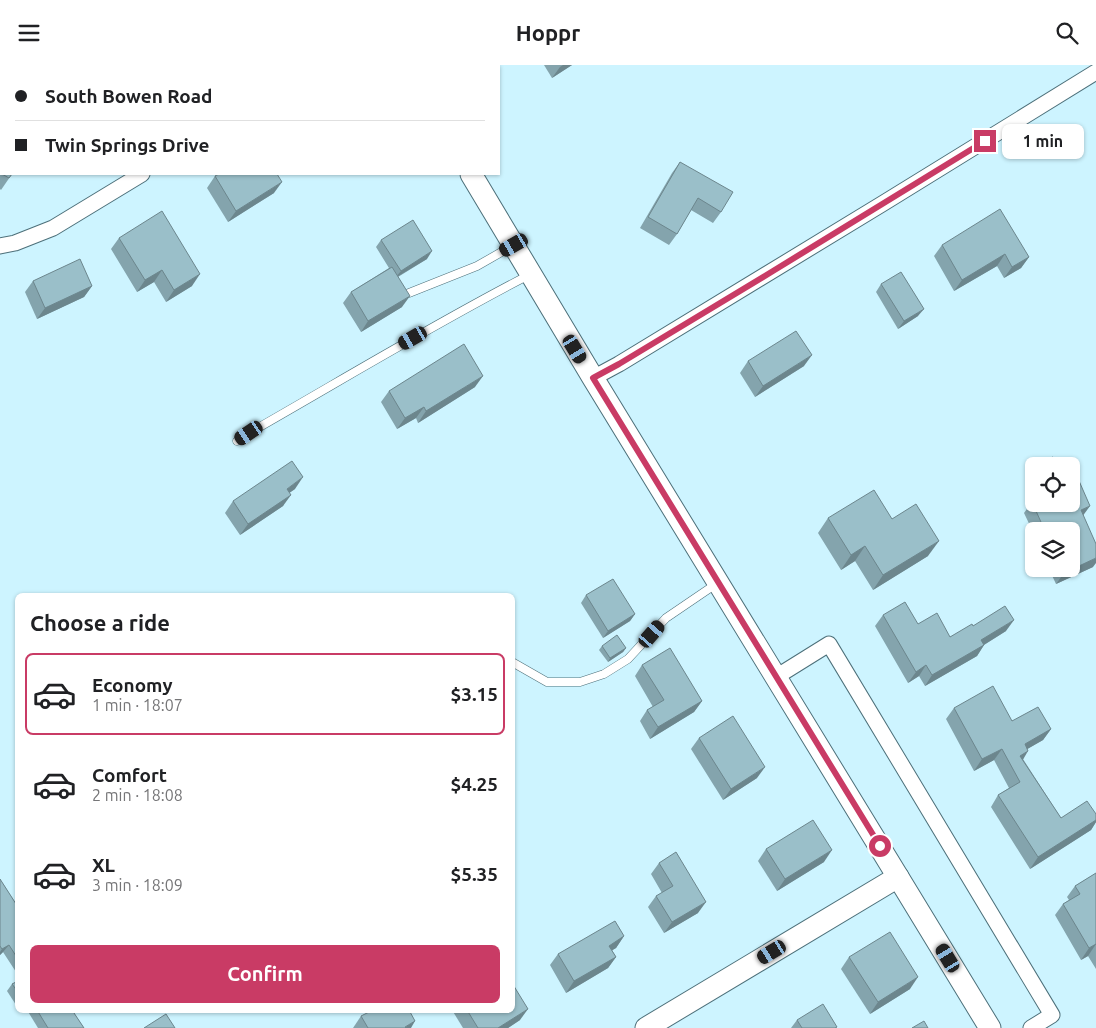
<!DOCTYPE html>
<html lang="en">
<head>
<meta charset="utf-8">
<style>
  body { margin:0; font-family:Ubuntu,sans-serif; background:#f2f2f2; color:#202124; height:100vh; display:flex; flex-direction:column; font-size:19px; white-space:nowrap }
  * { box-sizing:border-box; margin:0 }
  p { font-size:16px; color:#757577 }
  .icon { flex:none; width:28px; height:28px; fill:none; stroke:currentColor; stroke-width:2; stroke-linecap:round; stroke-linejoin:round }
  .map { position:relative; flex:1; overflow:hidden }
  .side { position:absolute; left:15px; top:528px; width:500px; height:420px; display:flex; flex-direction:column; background:#fff; border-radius:8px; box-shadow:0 1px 4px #0004 }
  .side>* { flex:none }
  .guide { position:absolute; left:0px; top:0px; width:500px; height:110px; box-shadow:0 1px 4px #0004; display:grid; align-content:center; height:110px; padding:0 15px; background:#fff }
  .tools { position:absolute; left:1025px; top:392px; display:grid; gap:10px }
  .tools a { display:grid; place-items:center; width:55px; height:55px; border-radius:8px; background:#fff; box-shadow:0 1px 4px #0004; font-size:25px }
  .end { position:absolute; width:22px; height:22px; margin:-11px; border:6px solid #c93b65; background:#fff; box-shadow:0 0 0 2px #fff }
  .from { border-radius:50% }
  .bubble { position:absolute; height:35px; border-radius:8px; background:#fff; box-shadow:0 1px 4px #0004; font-size:16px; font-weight:700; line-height:35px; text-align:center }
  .car { position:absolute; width:15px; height:30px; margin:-15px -8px; border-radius:6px; box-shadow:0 0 4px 1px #0007; background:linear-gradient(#222 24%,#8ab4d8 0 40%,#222 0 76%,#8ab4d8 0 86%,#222 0) }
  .guide b { display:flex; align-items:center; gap:18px; height:48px; font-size:19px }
  .guide b+b { border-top:1px solid #e0e0e0 }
  .guide i { width:12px; height:12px; background:#202124 }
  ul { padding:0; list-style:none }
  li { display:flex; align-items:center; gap:15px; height:82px; margin:0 10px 8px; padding:0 5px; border:2px solid transparent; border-radius:8px }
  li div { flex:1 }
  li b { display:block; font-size:19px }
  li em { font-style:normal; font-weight:700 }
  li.selected { border-color:#c93b65 }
  li>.icon { width:45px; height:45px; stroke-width:1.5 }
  h2 { padding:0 15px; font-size:22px; line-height:60px }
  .button { display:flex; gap:10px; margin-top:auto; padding:10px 15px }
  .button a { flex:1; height:58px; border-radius:8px; background:#c93b65; color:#fff; font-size:20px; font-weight:700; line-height:58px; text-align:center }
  header { display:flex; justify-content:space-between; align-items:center; height:65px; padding:0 15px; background:#fff; font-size:22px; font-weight:700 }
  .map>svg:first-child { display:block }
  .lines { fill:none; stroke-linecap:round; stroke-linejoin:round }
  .lane-casing { stroke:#4d707a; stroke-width:9 }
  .street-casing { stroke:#4d707a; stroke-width:17 }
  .secondary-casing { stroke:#4d707a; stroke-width:23 }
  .lane { stroke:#fff; stroke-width:8 }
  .street { stroke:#fff; stroke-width:15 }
  .secondary { stroke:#fff; stroke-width:21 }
  .wall { fill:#84a4ad }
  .shaded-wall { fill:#6c868d }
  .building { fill:#9abfc9; stroke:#6c868d }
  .route { stroke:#c93b65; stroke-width:6 }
</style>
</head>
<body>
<header><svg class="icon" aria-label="menu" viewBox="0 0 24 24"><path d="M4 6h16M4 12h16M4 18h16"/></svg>Hoppr<svg class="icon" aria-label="search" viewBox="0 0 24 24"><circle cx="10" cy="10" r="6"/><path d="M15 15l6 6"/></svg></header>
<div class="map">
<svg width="1096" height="963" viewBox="0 0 1096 963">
  <rect width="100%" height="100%" fill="#cdf4ff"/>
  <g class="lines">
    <g class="lane-casing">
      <g id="lane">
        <polyline points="409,228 477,201 512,181"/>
        <path d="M 237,376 L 249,368 C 342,315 434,259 529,210"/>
        <polyline points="512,597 547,617 580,617 604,609 628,594 666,553 716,519"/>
      </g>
    </g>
    <g class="street-casing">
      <g id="street">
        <polyline points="321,1 323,0"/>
        <polyline points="446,1 448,0"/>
        <polyline points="0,181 15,178 53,163 142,109"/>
        <polyline points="593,313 619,299 882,139 1096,7"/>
        <polyline points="776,612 829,579 1052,950 1031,963"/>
      </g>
    </g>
    <g class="secondary-casing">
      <g id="secondary">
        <polyline points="406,0 407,1"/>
        <polyline points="471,109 593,313 898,812 990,963"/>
        <polyline points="646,963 898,812"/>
      </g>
    </g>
    <use href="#lane" class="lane"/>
    <use href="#street" class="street"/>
    <use href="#secondary" class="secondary"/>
  </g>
  <g class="wall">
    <polygon points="49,0 74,0 72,1 50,1"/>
    <polygon points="146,0 191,0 188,1 146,1"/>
    <polygon points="544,0 572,0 552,13"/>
    <polygon points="0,54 1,54 1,109 12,109 1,125 0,124"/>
    <polygon points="680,97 721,147 713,158 691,145 677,169 669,180 640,163 672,108"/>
    <polygon points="215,111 274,128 228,157 207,123"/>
    <polygon points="119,173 192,221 166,237 154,217 137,227 111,184"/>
    <polygon points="381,175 427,194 398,212 402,242 361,267 343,238 351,227 389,203 376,182"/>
    <polygon points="942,180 1029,192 1021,203 1004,213 997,201 954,226 934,191"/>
    <polygon points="33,216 92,221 84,232 37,254 25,227"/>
    <polygon points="881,219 918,251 898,264 876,227"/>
    <polygon points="748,296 804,301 755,332 740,308"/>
    <polygon points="475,322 418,358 416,353 397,364 381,337 389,326"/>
    <polygon points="1033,400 1034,401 1034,430 1025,412"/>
    <polygon points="295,424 289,428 283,441 240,470 225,448 233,436"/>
    <polygon points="1032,437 1083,451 1093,502 1056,519 1049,504 1071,504 1071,466 1034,466 1034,469 1024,448"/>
    <polygon points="828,453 892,454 928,491 873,525 855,496 841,505 818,468"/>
    <polygon points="586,530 635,549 630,556 603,573 581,538"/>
    <polygon points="883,550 918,559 950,572 973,561 1006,566 984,580 977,591 925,621 919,611 908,618 875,561"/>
    <polygon points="602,581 626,583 623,587 608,597 599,585"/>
    <polygon points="642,600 702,636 694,647 650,674 640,656 647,645 653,642 635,611"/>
    <polygon points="954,643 1051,664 1043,675 1027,684 1023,694 1061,753 1096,749 1096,757 1091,765 1030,804 991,742 998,730 1009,723 994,695 974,706 946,654"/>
    <polygon points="699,673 757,713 723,735 691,684"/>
    <polygon points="766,784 824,797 777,826 758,796"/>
    <polygon points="659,798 698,848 664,868 648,842 656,831 662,828 651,809"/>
    <polygon points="1096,808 1096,904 1088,891 1081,895 1055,850 1063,839 1069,835 1067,832 1075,821"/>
    <polygon points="0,814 18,842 18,910 3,887 0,890"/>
    <polygon points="624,871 616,883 612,885 616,892 608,903 566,928 550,900 558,889"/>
    <polygon points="849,892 910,924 870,949 841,904"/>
    <polygon points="18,916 18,943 7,926 12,919"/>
    <polygon points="27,945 72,945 84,963 38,963"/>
    <polygon points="452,945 512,945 520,955 508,963 463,963"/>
    <polygon points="361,951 411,963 353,963"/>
    <polygon points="797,955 837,962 836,963 791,963"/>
  </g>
  <g class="shaded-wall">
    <polygon points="64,0 74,0 72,1 63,1"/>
    <polygon points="179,0 191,0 188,1 176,1"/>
    <polygon points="563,0 572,0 552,13 560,2"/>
    <polygon points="282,117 274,128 228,157 236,146"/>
    <polygon points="432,186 427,194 395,213 401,206"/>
    <polygon points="1005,189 997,201 954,226 962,215"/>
    <polygon points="1029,192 1021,203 1004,213 1012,202"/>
    <polygon points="162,205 154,217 137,227 145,215"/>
    <polygon points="200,209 192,221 166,237 174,225"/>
    <polygon points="92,221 84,232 37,254 45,243"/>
    <polygon points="410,231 402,242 361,267 368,256"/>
    <polygon points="924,244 918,251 898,264 904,256"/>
    <polygon points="812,290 804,301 755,332 763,321"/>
    <polygon points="483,311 475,322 418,358 426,346"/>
    <polygon points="424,342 416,353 397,364 405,353"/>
    <polygon points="303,412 295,424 279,435 287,424"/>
    <polygon points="291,430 283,441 240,470 248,459"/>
    <polygon points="1090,441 1082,452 1081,445"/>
    <polygon points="939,476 928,491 873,525 883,510"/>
    <polygon points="865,481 855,496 841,505 851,490"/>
    <polygon points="1096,493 1096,498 1093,502 1056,519 1064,508"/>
    <polygon points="635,549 630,556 603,573 608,566"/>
    <polygon points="1014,555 1006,566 974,586 981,575"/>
    <polygon points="984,580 977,591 925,621 932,610"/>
    <polygon points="626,583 623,587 608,597 610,593"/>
    <polygon points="926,600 919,611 908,618 916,607"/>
    <polygon points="702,636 694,647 650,674 658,662"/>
    <polygon points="1051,664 1043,675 1017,690 1025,679"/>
    <polygon points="1002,684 994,695 974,706 982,694"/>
    <polygon points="1028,686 1021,698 1020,691"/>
    <polygon points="765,702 757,713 723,735 731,724"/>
    <polygon points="1096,755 1096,757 1091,765 1030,804 1038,792"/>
    <polygon points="832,785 824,797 777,826 785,814"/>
    <polygon points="706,837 698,848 664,868 672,857"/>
    <polygon points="624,871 616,883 601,892 609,881"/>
    <polygon points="1096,879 1088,891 1081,895 1089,883"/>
    <polygon points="9,880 3,887 0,890 0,887 2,884"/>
    <polygon points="616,892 608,903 566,928 574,916"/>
    <polygon points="918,912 910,924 870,949 878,937"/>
    <polygon points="528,944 520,955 508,963 498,963"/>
    <polygon points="415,956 411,963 404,963 405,962"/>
  </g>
  <g class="building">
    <polygon points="95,0 117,0 118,1 93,1"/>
    <polygon points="160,0 179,0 176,1 161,1"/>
    <polygon points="0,54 1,54 1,108 0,107"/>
    <polygon points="680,97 733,127 721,147 698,133 677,169 648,152"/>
    <polygon points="2,109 12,109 9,113"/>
    <polygon points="219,109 277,109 282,117 236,146 215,111"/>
    <polygon points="1000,144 1029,192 1012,202 1005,189 962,215 942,180"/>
    <polygon points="162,146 200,209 174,225 162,205 145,215 119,173"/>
    <polygon points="413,155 432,186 401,206 381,175"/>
    <polygon points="80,194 92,221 45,243 33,216"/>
    <polygon points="392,202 410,231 368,256 351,227"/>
    <polygon points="901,207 924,244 904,256 881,219"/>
    <polygon points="796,266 812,290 763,321 748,296"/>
    <polygon points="464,279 483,311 426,346 424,342 405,353 389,326"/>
    <polygon points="1053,392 1057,401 1034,401 1033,400"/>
    <polygon points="292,396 303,412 287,424 291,430 248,459 233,436"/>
    <polygon points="1076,409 1090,441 1081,445 1096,479 1096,493 1064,508 1062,504 1071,504 1071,466 1045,466 1032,437 1034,436 1034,439 1071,439 1071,411"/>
    <polygon points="874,425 892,454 916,439 939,476 883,510 865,481 851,490 828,453"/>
    <polygon points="613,514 635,549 608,566 586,530"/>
    <polygon points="905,537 918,559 937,548 950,572 972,559 973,561 1005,541 1014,555 981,575 984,580 932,610 926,600 916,607 883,550"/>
    <polygon points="617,570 626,583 610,593 602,581"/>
    <polygon points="670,583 702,636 658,662 647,645 664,635 642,600"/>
    <polygon points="993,621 1012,656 1038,642 1051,664 1025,679 1028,686 1020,691 1061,753 1087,736 1096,749 1096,755 1038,792 998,730 1020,717 1002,684 982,694 954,643"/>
    <polygon points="733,651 765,702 731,724 699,673"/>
    <polygon points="813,755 832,785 785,814 766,784"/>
    <polygon points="676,787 706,837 672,857 656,831 673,821 659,798"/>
    <polygon points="1096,808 1096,880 1096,879 1089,883 1063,839 1080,829 1075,821"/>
    <polygon points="0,814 18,842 18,894 9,880 2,884 0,881"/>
    <polygon points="615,856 624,871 609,881 616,892 574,916 558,889"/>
    <polygon points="890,867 918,912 878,937 849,892"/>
    <polygon points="18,916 18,927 12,919"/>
    <polygon points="512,918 528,944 498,963 478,963 467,945 512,945"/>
    <polygon points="823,939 837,962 835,963 802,963 797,955"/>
    <polygon points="37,945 72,945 84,963 48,963"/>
    <polygon points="373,945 409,945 415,956 405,962 406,963 368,963 361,951"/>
    <polygon points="166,949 175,963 144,963"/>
    <polygon points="924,956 928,963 912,963"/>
  </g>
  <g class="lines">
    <polyline class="route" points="880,781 593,313 619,299 773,206 985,76"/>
  </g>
</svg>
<div class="tools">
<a><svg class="icon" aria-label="locate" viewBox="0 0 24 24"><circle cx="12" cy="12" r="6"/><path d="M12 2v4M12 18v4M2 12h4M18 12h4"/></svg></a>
<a><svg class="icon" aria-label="layers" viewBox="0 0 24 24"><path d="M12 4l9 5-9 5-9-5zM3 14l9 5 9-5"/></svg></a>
</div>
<i class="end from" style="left:880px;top:781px"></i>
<i class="end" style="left:985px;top:76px"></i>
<div class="bubble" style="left:1002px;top:59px;width:82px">1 min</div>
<i class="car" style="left:514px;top:180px;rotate:240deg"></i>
<i class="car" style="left:413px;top:273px;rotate:240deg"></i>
<i class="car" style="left:575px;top:284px;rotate:149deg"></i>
<i class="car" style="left:249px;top:368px;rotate:236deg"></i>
<i class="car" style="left:652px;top:569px;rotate:41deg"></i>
<i class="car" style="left:772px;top:887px;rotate:239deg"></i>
<i class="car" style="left:948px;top:893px;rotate:329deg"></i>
<div class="guide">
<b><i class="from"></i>South Bowen Road</b>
<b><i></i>Twin Springs Drive</b>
</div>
<section class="side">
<h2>Choose a ride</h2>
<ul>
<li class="selected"><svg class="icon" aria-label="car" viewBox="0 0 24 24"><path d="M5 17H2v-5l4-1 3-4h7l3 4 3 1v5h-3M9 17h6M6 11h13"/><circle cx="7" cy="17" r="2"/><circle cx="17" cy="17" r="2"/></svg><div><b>Economy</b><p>1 min · 18:07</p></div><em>$3.15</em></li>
<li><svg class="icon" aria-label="car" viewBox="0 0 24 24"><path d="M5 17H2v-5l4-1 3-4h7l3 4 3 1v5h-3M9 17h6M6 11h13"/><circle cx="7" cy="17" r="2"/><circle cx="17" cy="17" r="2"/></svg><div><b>Comfort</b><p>2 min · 18:08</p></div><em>$4.25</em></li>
<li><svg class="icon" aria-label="car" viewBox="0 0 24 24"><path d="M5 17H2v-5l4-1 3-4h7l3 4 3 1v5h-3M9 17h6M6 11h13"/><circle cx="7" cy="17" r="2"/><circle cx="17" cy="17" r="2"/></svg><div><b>XL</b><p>3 min · 18:09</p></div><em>$5.35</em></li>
</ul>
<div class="button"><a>Confirm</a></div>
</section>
</div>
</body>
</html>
